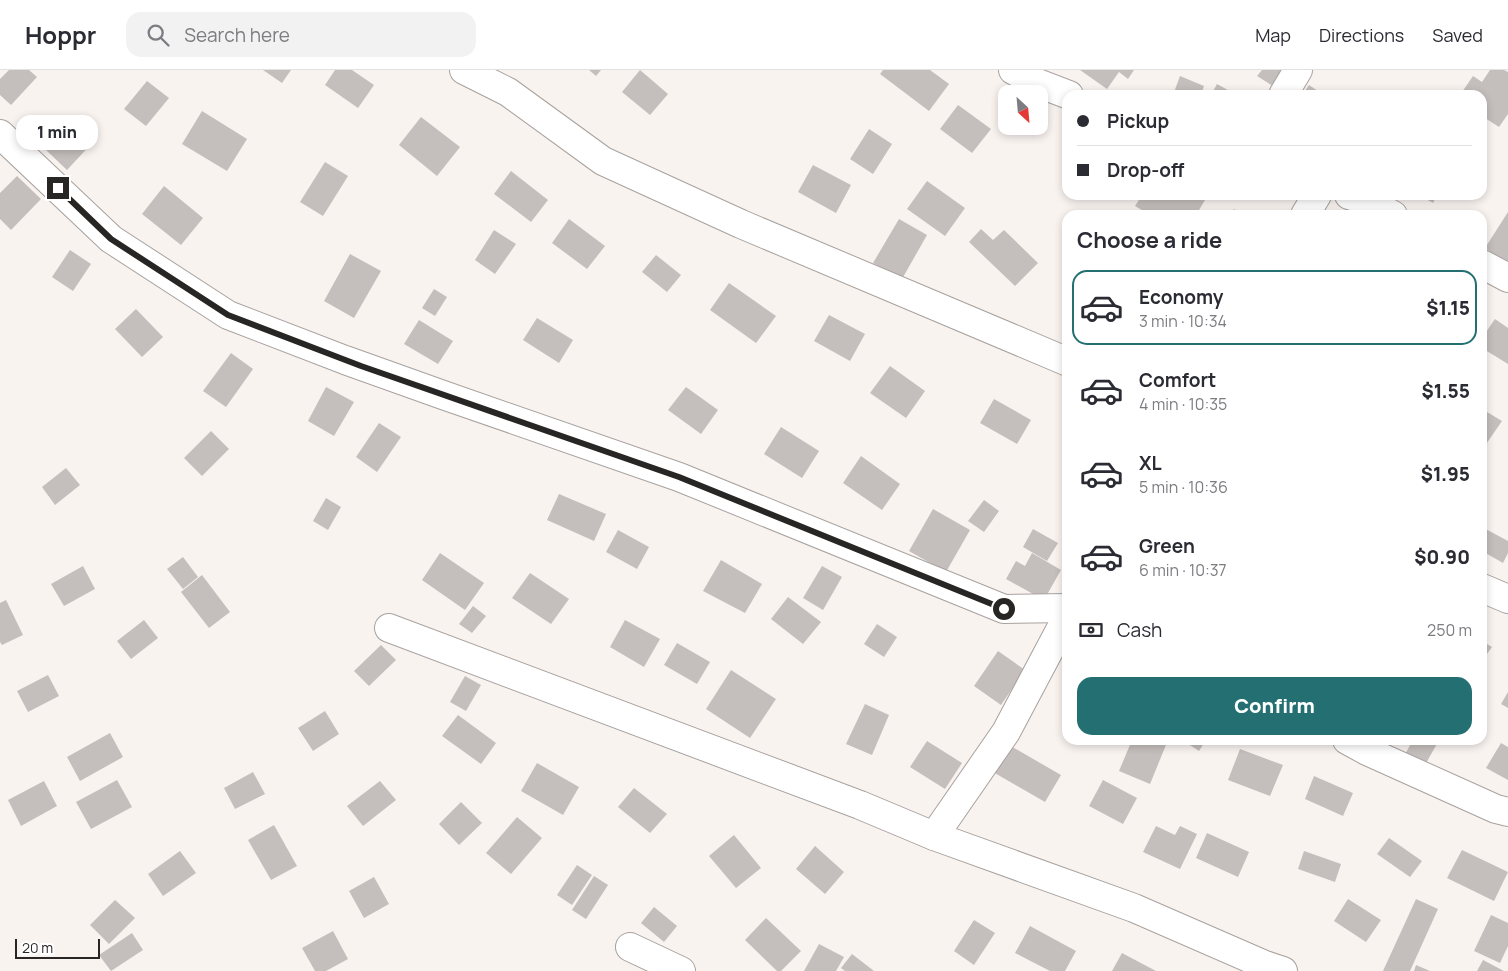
<!DOCTYPE html>
<html lang="en">
<head>
<meta charset="utf-8">
<style>
  body { margin:0; font-family:Manrope,sans-serif; background:#f2f2f3; color:#2b2b33; height:100vh; display:flex; flex-direction:column; font-size:19px; white-space:nowrap }
  * { box-sizing:border-box; margin:0 }
  p { font-size:16px; color:#7c7c81 }
  .icon { flex:none; width:28px; height:28px; fill:none; stroke:currentColor; stroke-width:2; stroke-linecap:round; stroke-linejoin:round }
  .map { position:relative; flex:1; overflow:hidden }
  .side { position:absolute; left:1062px; top:140px; width:425px; height:535px; display:flex; flex-direction:column; background:#fff; border-radius:15px; box-shadow:0 2px 8px #0003 }
  .side>* { flex:none }
  .top-card { position:absolute; left:1062px; top:20px; width:425px; height:110px; border-radius:15px; box-shadow:0 2px 8px #0003; display:grid; align-content:center; height:110px; padding:0 15px; background:#fff }
  .needle { width:32px; rotate:154deg }
  .buttons { position:absolute; left:998px; top:15px; display:grid; gap:10px }
  .buttons a { display:grid; place-items:center; width:50px; height:50px; border-radius:10px; background:#fff; box-shadow:0 2px 8px #0003; font-size:25px }
  .scale { position:absolute; left:15px; bottom:12px; width:85px; box-sizing:border-box; padding-left:5px; border:2px solid #282625; border-top:0; font-size:14px; line-height:18px; white-space:nowrap; color:#282625; -webkit-text-stroke:4px #fff; paint-order:stroke }
  .end { position:absolute; width:22px; height:22px; margin:-11px; border:6px solid #282625; background:#fff; box-shadow:0 0 0 2px #fff }
  .from { border-radius:50% }
  .bubble { position:absolute; height:35px; border-radius:15px; background:#fff; box-shadow:0 2px 8px #0003; font-size:16px; font-weight:800; line-height:35px; text-align:center }
  .top-card b { display:flex; align-items:center; gap:18px; height:48px; font-size:19px }
  .top-card b+b { border-top:1px solid #e1e1e2 }
  .top-card i { width:12px; height:12px; background:#2b2b33 }
  ul { padding:0; list-style:none }
  li { display:flex; align-items:center; gap:15px; height:75px; margin:0 10px 8px; padding:0 5px; border:2px solid transparent; border-radius:15px }
  li div { flex:1 }
  li b { display:block; font-size:19px }
  li em { font-style:normal; font-weight:800 }
  li.active { border-color:#236f71 }
  li>.icon { width:45px; height:45px; stroke-width:1.5 }
  h2 { padding:0 15px; font-size:22px; line-height:60px }
  .pay { display:flex; align-items:center; gap:12px; height:55px; padding:0 15px; font-size:19px }
  .pay p { margin-inline-start:auto }
  .button { display:flex; gap:10px; margin-top:auto; padding:10px 15px }
  .button a { flex:1; height:58px; border-radius:15px; background:#236f71; color:#fff; font-size:20px; font-weight:800; line-height:58px; text-align:center }
  header { display:flex; align-items:center; gap:30px; box-sizing:border-box; height:70px; padding:0 25px; background:#fff; border-bottom:1px solid #e1e1e2 }
  header strong { font-size:24px }
  nav { display:flex; gap:28px; margin-inline-start:auto; font-size:18px }
  .search { width:350px; height:45px; background:#f2f2f3; display:flex; align-items:center; gap:12px; box-sizing:border-box; padding:0 18px; border-radius:15px; color:#7c7c81; font-size:19px }
  .map>svg:first-child { display:block }
  .building { fill:#c4bfbc }
  .lines { fill:none; stroke-linecap:round; stroke-linejoin:round }
  .minor-casing { stroke:#a8a29f; stroke-width:30 }
  .minor { stroke:#fff; stroke-width:28 }
  .route { stroke:#282625; stroke-width:6 }
</style>
</head>
<body>
<header>
<strong>Hoppr</strong>
<div class="search"><svg class="icon" aria-label="search" viewBox="0 0 24 24"><circle cx="10" cy="10" r="6"/><path d="M15 15l6 6"/></svg>Search here</div>
<nav><a>Map</a><a>Directions</a><a>Saved</a></nav>
</header>
<div class="map">
<svg width="1508" height="901" viewBox="0 0 1508 901">
  <rect width="100%" height="100%" fill="#f9f3f0"/>
  <g class="building">
    <polygon points="9,0 29,0 37,7 11,35 0,25 0,9"/>
    <polygon points="263,0 291,0 282,13"/>
    <polygon points="335,0 352,0 374,15 358,38 325,15"/>
    <polygon points="589,0 601,0 596,6"/>
    <polygon points="640,0 668,24 650,45 622,22"/>
    <polygon points="883,0 930,0 949,14 929,41 880,4"/>
    <polygon points="1080,0 1134,0 1128,9 1119,2 1107,19"/>
    <polygon points="1262,0 1287,0 1276,18 1257,6"/>
    <polygon points="1490,0 1504,0 1508,2 1508,44 1499,57 1482,46 1482,25 1460,25 1473,6 1482,12"/>
    <polygon points="1180,6 1204,16 1201,25 1173,25"/>
    <polygon points="147,11 169,28 146,56 124,39"/>
    <polygon points="1217,14 1237,25 1211,25"/>
    <polygon points="1309,15 1324,25 1302,25"/>
    <polygon points="958,35 991,59 972,83 940,59"/>
    <polygon points="202,41 247,69 227,101 182,74"/>
    <polygon points="421,47 460,77 437,106 399,75"/>
    <polygon points="73,52 94,71 67,100 46,80"/>
    <polygon points="869,59 892,74 873,104 850,89"/>
    <polygon points="325,92 348,106 323,146 300,132"/>
    <polygon points="813,95 851,115 836,143 798,122"/>
    <polygon points="511,101 548,130 531,152 494,124"/>
    <polygon points="17,106 41,129 11,160 0,149 0,123"/>
    <polygon points="927,111 965,138 945,166 907,139"/>
    <polygon points="164,116 203,148 181,175 142,144"/>
    <polygon points="1142,125 1208,125 1196,145 1150,145 1135,136"/>
    <polygon points="1419,125 1437,125 1433,133"/>
    <polygon points="1234,139 1244,145 1230,145"/>
    <polygon points="1508,142 1508,193 1485,178"/>
    <polygon points="569,149 605,176 587,199 552,173"/>
    <polygon points="899,149 927,165 902,209 873,193"/>
    <polygon points="981,159 993,170 1004,160 1038,193 1015,216 969,172"/>
    <polygon points="494,160 516,174 495,204 475,190"/>
    <polygon points="70,180 91,194 73,221 52,207"/>
    <polygon points="350,184 381,201 354,248 324,231"/>
    <polygon points="656,185 681,205 667,222 642,202"/>
    <polygon points="729,213 776,246 756,273 710,240"/>
    <polygon points="434,219 447,227 435,246 422,238"/>
    <polygon points="136,239 163,267 142,287 115,259"/>
    <polygon points="829,245 865,264 850,291 814,271"/>
    <polygon points="537,248 573,270 559,293 523,270"/>
    <polygon points="1495,249 1508,258 1508,294 1482,278 1482,268"/>
    <polygon points="419,250 453,271 438,294 404,274"/>
    <polygon points="231,283 253,299 226,337 203,321"/>
    <polygon points="890,296 925,321 906,348 870,323"/>
    <polygon points="326,317 354,332 334,366 308,351"/>
    <polygon points="686,317 718,340 701,364 668,340"/>
    <polygon points="994,329 1031,350 1017,374 980,353"/>
    <polygon points="1482,339 1502,351 1482,380"/>
    <polygon points="379,353 401,367 377,402 356,387"/>
    <polygon points="781,357 819,381 802,408 764,384"/>
    <polygon points="211,361 229,379 202,406 184,388"/>
    <polygon points="861,386 900,414 882,440 843,413"/>
    <polygon points="66,398 80,415 55,435 42,417"/>
    <polygon points="559,424 606,444 594,471 547,450"/>
    <polygon points="326,428 341,437 328,460 313,451"/>
    <polygon points="984,430 999,441 984,462 968,451"/>
    <polygon points="933,439 970,460 946,502 909,481"/>
    <polygon points="1482,457 1508,471 1508,483 1503,493 1482,481"/>
    <polygon points="1033,459 1058,473 1047,491 1023,477"/>
    <polygon points="618,460 649,477 637,499 606,482"/>
    <polygon points="440,483 484,513 465,540 422,510"/>
    <polygon points="1032,483 1061,500 1044,530 1006,509 1016,491 1025,496"/>
    <polygon points="183,487 198,507 183,519 167,499"/>
    <polygon points="721,490 762,514 745,543 703,521"/>
    <polygon points="83,496 95,519 64,536 51,514"/>
    <polygon points="822,496 842,507 823,540 803,528"/>
    <polygon points="530,503 569,529 551,554 512,528"/>
    <polygon points="202,505 230,542 209,558 181,522"/>
    <polygon points="788,527 821,552 803,574 771,549"/>
    <polygon points="6,530 23,565 2,575 0,572 0,533"/>
    <polygon points="473,536 486,546 472,563 459,554"/>
    <polygon points="144,550 158,568 131,589 117,571"/>
    <polygon points="625,550 660,569 644,597 610,577"/>
    <polygon points="877,554 897,567 884,587 864,574"/>
    <polygon points="1482,571 1492,577 1482,591"/>
    <polygon points="677,573 710,592 697,614 664,595"/>
    <polygon points="381,575 396,590 369,616 354,601"/>
    <polygon points="998,581 1025,600 1001,635 974,616"/>
    <polygon points="731,600 776,629 750,668 706,639"/>
    <polygon points="48,605 59,626 28,642 17,621"/>
    <polygon points="465,606 481,615 466,641 450,632"/>
    <polygon points="1508,622 1508,638 1501,634"/>
    <polygon points="865,634 889,645 872,685 846,674"/>
    <polygon points="325,641 339,664 313,681 298,658"/>
    <polygon points="458,645 496,673 481,694 442,666"/>
    <polygon points="110,663 123,687 80,711 67,687"/>
    <polygon points="1132,670 1168,670 1150,714 1119,701"/>
    <polygon points="1182,670 1206,670 1199,681"/>
    <polygon points="1413,670 1439,670 1424,697 1404,686"/>
    <polygon points="927,671 962,693 945,719 910,697"/>
    <polygon points="1501,673 1508,677 1508,710 1486,698"/>
    <polygon points="1009,675 1061,705 1045,732 993,702"/>
    <polygon points="1240,679 1283,695 1270,726 1228,710"/>
    <polygon points="537,693 579,717 563,745 521,721"/>
    <polygon points="253,702 265,724 235,739 224,718"/>
    <polygon points="1314,706 1353,723 1343,746 1305,729"/>
    <polygon points="117,710 132,737 91,759 76,732"/>
    <polygon points="1103,710 1137,728 1123,754 1089,736"/>
    <polygon points="44,711 57,736 21,756 8,730"/>
    <polygon points="380,711 396,730 363,756 347,736"/>
    <polygon points="634,718 667,744 650,763 618,737"/>
    <polygon points="461,732 482,753 459,775 439,754"/>
    <polygon points="517,747 542,768 511,804 486,783"/>
    <polygon points="274,755 297,796 271,810 248,770"/>
    <polygon points="1156,756 1175,765 1180,756 1197,764 1180,799 1143,782"/>
    <polygon points="1207,763 1249,782 1238,807 1196,788"/>
    <polygon points="734,765 761,798 736,818 709,786"/>
    <polygon points="1389,768 1422,791 1410,807 1377,784"/>
    <polygon points="815,776 844,802 825,824 796,799"/>
    <polygon points="1462,780 1508,802 1494,831 1447,808"/>
    <polygon points="180,781 196,803 163,826 148,804"/>
    <polygon points="1304,781 1341,794 1335,812 1298,799"/>
    <polygon points="577,795 592,805 572,835 557,825"/>
    <polygon points="594,806 608,815 586,849 572,840"/>
    <polygon points="374,807 389,834 364,848 349,821"/>
    <polygon points="1348,829 1381,850 1366,872 1334,851"/>
    <polygon points="1416,829 1438,839 1410,901 1383,901"/>
    <polygon points="115,830 135,848 109,874 90,855"/>
    <polygon points="654,837 677,856 664,872 641,853"/>
    <polygon points="1491,845 1508,853 1508,876 1500,893 1474,881"/>
    <polygon points="766,848 801,881 781,901 777,901 745,870"/>
    <polygon points="974,850 995,863 974,895 954,881"/>
    <polygon points="1030,856 1076,881 1065,901 1050,901 1015,883"/>
    <polygon points="333,861 348,889 326,901 315,901 302,878"/>
    <polygon points="132,863 143,880 111,901 99,885"/>
    <polygon points="819,874 844,887 836,901 804,901"/>
    <polygon points="1122,883 1156,901 1112,901"/>
    <polygon points="852,884 874,901 845,901 841,898"/>
    <polygon points="1483,890 1504,901 1477,901"/>
    <polygon points="1416,895 1430,901 1414,901"/>
  </g>
  <g class="lines">
    <g class="minor-casing">
      <g id="minor">
        <polyline points="464,0 508,22 603,91 741,154 1068,292"/>
        <polyline points="1013,0 1035,12 1069,25"/>
        <polyline points="1283,25 1298,0"/>
        <polyline points="0,64 111,169 228,245 345,290 443,325 679,407 1004,539 1068,538"/>
        <polyline points="1349,125 1366,130 1393,145"/>
        <polyline points="1305,145 1317,125"/>
        <polyline points="1482,194 1508,208"/>
        <polyline points="1482,518 1508,529"/>
        <polyline points="389,558 860,735 934,766 1134,838 1265,895 1283,901"/>
        <polyline points="1347,670 1367,681 1496,739 1508,742"/>
        <polyline points="934,766 1006,662 1068,545"/>
        <polyline points="630,877 681,901"/>
      </g>
    </g>
    <use href="#minor" class="minor"/>
  </g>
  <g class="lines">
    <polyline class="route" points="58,118 111,169 228,245 361,296 679,407 1004,539"/>
  </g>
</svg>
<div class="buttons">
<a><svg class="needle" viewBox="-14 -14 28 28"><path d="M0-13l5 13h-10z" fill="#e53935"/><path d="M0 13l5-13h-10z" fill="#7c7c81"/></svg></a>
</div>
<div class="scale">20 m</div>
<i class="end from" style="left:1004px;top:539px"></i>
<i class="end" style="left:58px;top:118px"></i>
<div class="bubble" style="left:16px;top:45px;width:82px">1 min</div>
<div class="top-card">
<b><i class="from"></i>Pickup</b>
<b><i></i>Drop-off</b>
</div>
<section class="side">
<h2>Choose a ride</h2>
<ul>
<li class="active"><svg class="icon" aria-label="car" viewBox="0 0 24 24"><path d="M5 17H2v-5l4-1 3-4h7l3 4 3 1v5h-3M9 17h6M6 11h13"/><circle cx="7" cy="17" r="2"/><circle cx="17" cy="17" r="2"/></svg><div><b>Economy</b><p>3 min · 10:34</p></div><em>$1.15</em></li>
<li><svg class="icon" aria-label="car" viewBox="0 0 24 24"><path d="M5 17H2v-5l4-1 3-4h7l3 4 3 1v5h-3M9 17h6M6 11h13"/><circle cx="7" cy="17" r="2"/><circle cx="17" cy="17" r="2"/></svg><div><b>Comfort</b><p>4 min · 10:35</p></div><em>$1.55</em></li>
<li><svg class="icon" aria-label="car" viewBox="0 0 24 24"><path d="M5 17H2v-5l4-1 3-4h7l3 4 3 1v5h-3M9 17h6M6 11h13"/><circle cx="7" cy="17" r="2"/><circle cx="17" cy="17" r="2"/></svg><div><b>XL</b><p>5 min · 10:36</p></div><em>$1.95</em></li>
<li><svg class="icon" aria-label="car" viewBox="0 0 24 24"><path d="M5 17H2v-5l4-1 3-4h7l3 4 3 1v5h-3M9 17h6M6 11h13"/><circle cx="7" cy="17" r="2"/><circle cx="17" cy="17" r="2"/></svg><div><b>Green</b><p>6 min · 10:37</p></div><em>$0.90</em></li>
</ul>
<div class="pay"><svg class="icon" aria-label="cash" viewBox="0 0 24 24"><path d="M3 7h18v10H3z"/><circle cx="12" cy="12" r="2"/></svg>Cash<p>250 m</p></div>
<div class="button"><a>Confirm</a></div>
</section>
</div>
</body>
</html>
